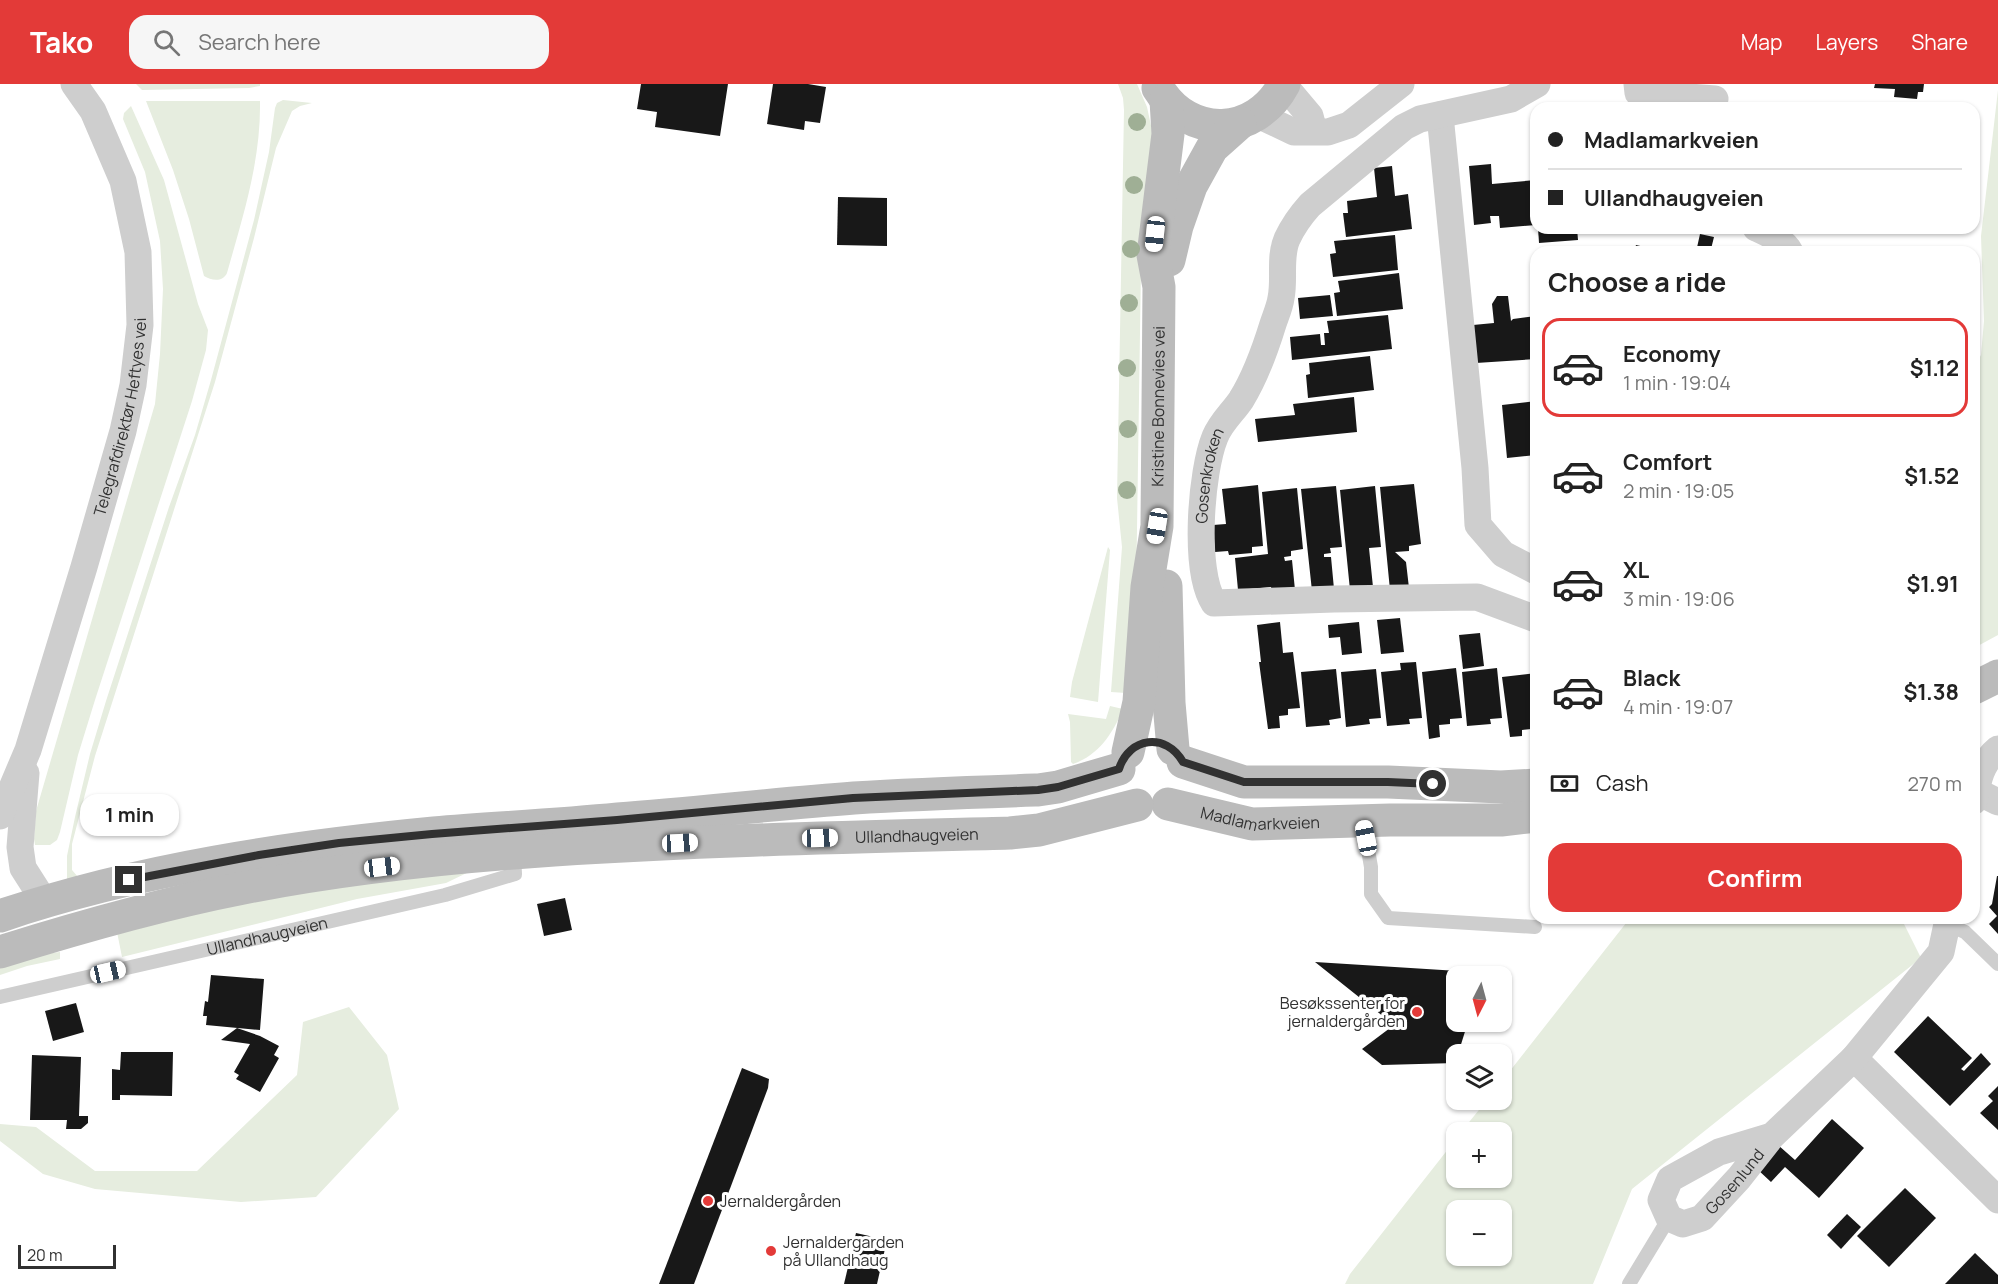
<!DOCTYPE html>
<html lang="en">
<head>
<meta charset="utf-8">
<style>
  body { margin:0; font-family:Manrope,sans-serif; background:#f6f6f6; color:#222; height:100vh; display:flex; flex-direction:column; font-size:22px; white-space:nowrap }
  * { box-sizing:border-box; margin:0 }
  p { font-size:20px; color:#767676 }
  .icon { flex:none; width:33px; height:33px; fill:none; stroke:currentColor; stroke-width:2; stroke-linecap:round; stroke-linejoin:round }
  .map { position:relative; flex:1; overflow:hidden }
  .panel { position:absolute; left:1530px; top:162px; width:450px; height:678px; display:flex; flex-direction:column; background:#fff; border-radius:18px; box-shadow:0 2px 4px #0004 }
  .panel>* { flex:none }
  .top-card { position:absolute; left:1530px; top:18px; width:450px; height:132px; border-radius:18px; box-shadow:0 2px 4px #0004; display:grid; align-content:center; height:132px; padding:0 18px; background:#fff }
  .needle { width:39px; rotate:186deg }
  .buttons { position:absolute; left:1446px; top:882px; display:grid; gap:12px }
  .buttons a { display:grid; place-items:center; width:66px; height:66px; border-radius:12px; background:#fff; box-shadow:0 2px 4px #0004; font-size:30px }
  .scale { position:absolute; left:18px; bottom:15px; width:98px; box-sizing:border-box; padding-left:6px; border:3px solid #313131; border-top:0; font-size:16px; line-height:21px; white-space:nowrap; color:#313131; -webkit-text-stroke:4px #fff; paint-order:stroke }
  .end { position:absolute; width:27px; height:27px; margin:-14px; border:8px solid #313131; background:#fff; box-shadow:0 0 0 3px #fff }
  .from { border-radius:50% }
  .bubble { position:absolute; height:42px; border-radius:18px; background:#fff; box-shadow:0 2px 4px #0004; font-size:20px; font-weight:700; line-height:42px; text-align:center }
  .car { position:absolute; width:18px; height:36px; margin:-18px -9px; border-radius:8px; box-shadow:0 0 4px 2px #0007; background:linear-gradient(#fff 24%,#345 0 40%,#fff 0 76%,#345 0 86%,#fff 0) }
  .top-card b { display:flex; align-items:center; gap:21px; height:57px; font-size:22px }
  .top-card b+b { border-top:2px solid #e0e0e0 }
  .top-card i { width:15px; height:15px; background:#222 }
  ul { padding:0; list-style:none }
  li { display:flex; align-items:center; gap:18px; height:99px; margin:0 12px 9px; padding:0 6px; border:3px solid transparent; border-radius:18px }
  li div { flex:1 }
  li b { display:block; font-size:22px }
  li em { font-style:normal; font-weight:700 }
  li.on { border-color:#e33a38 }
  li>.icon { width:54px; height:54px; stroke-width:1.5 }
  h2 { padding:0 18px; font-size:27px; line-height:72px }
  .pay { display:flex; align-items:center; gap:15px; height:66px; padding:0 18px; font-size:22px }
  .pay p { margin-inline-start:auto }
  .action { display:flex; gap:12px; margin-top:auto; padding:12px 18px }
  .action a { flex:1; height:69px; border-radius:18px; background:#e33a38; color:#fff; font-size:24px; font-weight:700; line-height:69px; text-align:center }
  header { display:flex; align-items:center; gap:36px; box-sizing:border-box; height:84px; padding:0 30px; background:#e33a38; color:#fff }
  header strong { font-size:28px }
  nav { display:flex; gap:33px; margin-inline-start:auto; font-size:21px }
  .search { width:420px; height:54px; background:#f6f6f6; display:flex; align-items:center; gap:15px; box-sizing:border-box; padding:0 21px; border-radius:18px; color:#767676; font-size:22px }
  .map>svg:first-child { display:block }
  .green { fill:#e6eddf; fill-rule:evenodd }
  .building { fill:#181818 }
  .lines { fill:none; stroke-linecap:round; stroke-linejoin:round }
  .service { stroke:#cecece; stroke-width:14 }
  .minor { stroke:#cecece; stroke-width:27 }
  .secondary { stroke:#bbb; stroke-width:33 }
  .tree { fill:#9faf95 }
  .route { stroke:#313131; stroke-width:8 }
  .poi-dot { fill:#e33a38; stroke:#fff; stroke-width:2 }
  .labels { text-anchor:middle; stroke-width:6; stroke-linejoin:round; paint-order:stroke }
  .street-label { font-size:16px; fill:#313131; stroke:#fff }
  .poi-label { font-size:16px; fill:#313131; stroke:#fff; text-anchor:start }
</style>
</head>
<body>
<header>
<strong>Tako</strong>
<div class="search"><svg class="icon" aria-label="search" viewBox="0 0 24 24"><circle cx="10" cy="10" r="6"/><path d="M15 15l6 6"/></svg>Search here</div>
<nav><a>Map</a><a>Layers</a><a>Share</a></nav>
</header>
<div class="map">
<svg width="1998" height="1200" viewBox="0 0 1998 1200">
  <rect width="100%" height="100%" fill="#fff"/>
  <g class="green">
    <polygon points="136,0 260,0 260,2 249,4 142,6"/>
    <polygon points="1118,0 1137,0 1147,23 1153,51 1141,183 1136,511 1126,609 1111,608 1122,463 1117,414 1124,26 1123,14"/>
    <polygon points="1998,6 1998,551 1974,564 1974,284 1981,271 1984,237 1981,152"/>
    <polygon points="283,16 312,19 300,22 292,27 276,64 254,154 215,298 95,672 72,760 72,786 78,793 67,798 67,772 75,733 90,670 106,617 169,423 195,351 211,296 254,136 269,68 275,24 277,19"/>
    <path d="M 146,17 L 260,17 C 261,77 243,132 227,189 C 223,198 212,197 204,192 L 189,135 L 173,86 Z"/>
    <polygon points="131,22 164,96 198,220 208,246 206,266 192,317 95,616 78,671 60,748 57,756 50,761 35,761 34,755 36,727 155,320 160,270 163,205 160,157 145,88 123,35 124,29"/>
    <polygon points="1108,463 1110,466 1098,618 1070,613 1072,598"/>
    <path d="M 1110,622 L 1123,625 C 1113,649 1099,671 1073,680 L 1071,678 L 1070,638 L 1068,630 L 1106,635 Z"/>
    <polygon points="479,783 446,799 357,815 122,873 117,848 263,811"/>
    <path d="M 1630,834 L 1901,834 L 1921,874 L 1632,1105 L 1593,1200 L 1345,1200 L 1350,1190 L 1456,1055 L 1456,1094 L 1502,1094 L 1502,1048 L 1461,1048 L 1487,1016 L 1502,1016 L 1502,997 ZM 1456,1126 L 1502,1126 L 1502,1172 L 1456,1172 Z"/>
    <polygon points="60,868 60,875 27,882 0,891 0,880 14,874"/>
    <polygon points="349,923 387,971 399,1025 316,1113 241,1118 95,1105 43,1090 0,1057 0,1040 36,1043 95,1087 197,1087 297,991 303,938"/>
  </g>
  <g class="building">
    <polygon points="641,0 728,0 720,52 655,43 657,28 637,25"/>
    <polygon points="773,0 808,0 826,3 820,39 805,37 804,46 767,40"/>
    <polygon points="1875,0 1924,0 1923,8 1918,8 1917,15 1894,13 1895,5 1874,4"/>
    <polygon points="1974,55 1979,55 1976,94 1974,94"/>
    <polygon points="1491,80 1492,100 1536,96 1536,141 1500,144 1499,132 1490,132 1491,139 1474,141 1469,82"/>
    <polygon points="1392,82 1395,112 1408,110 1412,145 1346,153 1343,129 1348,129 1347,117 1377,113 1374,84"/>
    <polygon points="838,113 887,114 887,162 837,161"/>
    <polygon points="1538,144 1577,144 1578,156 1539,159"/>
    <polygon points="1700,150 1714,153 1711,165 1719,168 1696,168"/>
    <polygon points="1395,151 1398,186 1333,193 1330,170 1336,169 1334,157"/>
    <polygon points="1636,161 1662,167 1662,168 1634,168"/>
    <polygon points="1399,189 1403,225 1337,232 1334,209 1340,208 1338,197"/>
    <polygon points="1330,211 1333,232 1300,235 1298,214"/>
    <polygon points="1497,212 1508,212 1511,237 1513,235 1536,232 1536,275 1476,279 1473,241 1494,239 1492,220"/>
    <polygon points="1388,231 1392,265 1292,276 1290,253 1320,250 1321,261 1325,261 1324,249 1329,249 1327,237"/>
    <polygon points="1370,272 1374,306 1308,314 1306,291 1310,290 1309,279"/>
    <polygon points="1354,313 1357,348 1258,358 1255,335 1295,331 1293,320"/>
    <polygon points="1536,317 1536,371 1507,374 1502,321"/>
    <polygon points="1414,400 1421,460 1409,462 1409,467 1395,468 1406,478 1409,504 1390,506 1380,403"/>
    <polygon points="1258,401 1263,462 1252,463 1252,469 1229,471 1228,467 1215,468 1213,441 1226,440 1222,405"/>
    <polygon points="1336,402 1342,463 1330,464 1331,469 1324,470 1324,473 1331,473 1334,505 1312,507 1301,405"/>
    <polygon points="1375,402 1381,463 1369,464 1373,503 1350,506 1340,406"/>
    <polygon points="1297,404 1303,465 1291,467 1291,472 1284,473 1285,477 1292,476 1295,506 1272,508 1271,503 1238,506 1235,474 1268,470 1262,408"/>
    <polygon points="1400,534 1404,568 1381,570 1377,536"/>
    <polygon points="1280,538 1283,569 1293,568 1300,624 1288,625 1288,631 1279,632 1280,644 1268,645 1259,578 1261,578 1257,541"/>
    <polygon points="1359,538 1362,569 1342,571 1340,553 1329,554 1328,541"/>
    <polygon points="1480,549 1484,582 1463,585 1459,551"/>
    <polygon points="1416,578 1422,634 1409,635 1410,640 1387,642 1381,588 1401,586 1400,579"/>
    <polygon points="1456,584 1462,634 1450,635 1450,640 1439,641 1440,653 1429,655 1422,588"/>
    <polygon points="1497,584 1502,634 1490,635 1491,640 1467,642 1462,588"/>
    <polygon points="1336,585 1341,634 1329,636 1330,641 1306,643 1301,588"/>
    <polygon points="1376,585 1381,634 1369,635 1370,640 1346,643 1341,588"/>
    <polygon points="1536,589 1536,639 1531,640 1531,645 1522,646 1522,652 1510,653 1502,593"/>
    <polygon points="1997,792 1998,792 1998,850 1989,840 1997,832 1989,823 1992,820"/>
    <polygon points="565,814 572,846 544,852 537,820"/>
    <polygon points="1315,878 1506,890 1502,895 1502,892 1456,892 1456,938 1468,938 1458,970 1456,970 1456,979 1382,981 1362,965 1394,941"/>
    <polygon points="211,891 264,895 260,946 206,941 207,932 203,932 205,917 208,918"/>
    <polygon points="76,919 84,948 53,957 45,927"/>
    <polygon points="1928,932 1972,974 1961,985 1964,987 1981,969 1991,980 1950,1022 1894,968"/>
    <polygon points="237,944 260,952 279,962 274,971 279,974 260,1008 236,995 239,991 234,988 250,960 221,956"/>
    <polygon points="121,968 173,968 172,1012 120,1011 120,1016 112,1016 112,985 120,986"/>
    <polygon points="32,971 81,973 79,1032 88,1032 88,1039 81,1045 66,1045 67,1036 30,1036"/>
    <polygon points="742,984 769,995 768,1004 694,1200 659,1200"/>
    <polygon points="1998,1002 1998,1046 1980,1029 1993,1017 1988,1012"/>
    <polygon points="1832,1035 1864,1064 1819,1114 1785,1083 1771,1098 1757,1085 1778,1061 1795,1076"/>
    <polygon points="1905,1104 1936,1134 1889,1183 1857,1152"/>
    <polygon points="1847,1130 1861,1143 1841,1165 1827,1151"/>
    <polygon points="856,1149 887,1156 877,1200 844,1200"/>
    <polygon points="1975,1169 1998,1191 1998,1200 1945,1200"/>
  </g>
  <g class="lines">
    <g class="service">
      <polyline points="1363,737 1371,783 1371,810 1388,834 1535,843"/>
      <polyline points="1947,840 1965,848 1998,880"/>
      <path id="s1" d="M 0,913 L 445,811 L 515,790 L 514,769"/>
      <polyline points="1629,1200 1669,1134"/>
    </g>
    <g class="minor">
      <polyline points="1637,0 1638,9 1715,15"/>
      <polyline points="1284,1 1310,32 1314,47"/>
      <polyline points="1258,31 1294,48 1328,48 1349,41 1401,0"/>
      <polyline points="1440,31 1475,384 1478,441 1503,470 1536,487"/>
      <path d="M 1756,144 C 1767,149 1784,156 1790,168"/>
      <path id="s2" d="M 1536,535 L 1477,513 L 1334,515 L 1214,519 C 1193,487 1201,387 1215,353 C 1221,338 1233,328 1241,316 C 1256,292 1265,266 1273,240 C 1276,231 1280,222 1281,214 C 1285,195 1279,173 1287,155 C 1293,142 1301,131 1310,121 L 1404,43 L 1420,35 L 1511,15 L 1537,0"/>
      <polyline points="26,689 20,763 23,784 44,817"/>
      <polyline points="1976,707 1998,718"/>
      <path d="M 1974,717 C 1978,696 1981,679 1998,665"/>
      <path id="s3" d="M 0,732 L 28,666 L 84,483 L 123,347 L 133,301 L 140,241 L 138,168 L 123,97 L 93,27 L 74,0"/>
      <polyline points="1854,974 1998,1116"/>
      <path id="s4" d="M 1772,1052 L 1719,1068 L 1670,1095 L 1661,1116 L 1669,1134 L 1683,1140 L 1702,1134 L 1739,1094 L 1772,1052 L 1854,974 L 1941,868 L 1947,840 L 1947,834"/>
    </g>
    <g class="secondary">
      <path d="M 1158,4 C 1189,56 1256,53 1284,0"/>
      <polyline points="1169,176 1177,142 1191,102 1212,64 1240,39"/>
      <polyline points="1166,502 1169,619 1173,665"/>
      <polyline points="1974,604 1998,592"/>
      <path id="s5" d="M 1128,668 L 1139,618 L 1147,503 L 1157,442 L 1159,203 L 1153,171 L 1168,50 L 1166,16"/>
      <polyline points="1183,678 1244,698 1388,698 1501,703 1536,701"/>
      <path id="s6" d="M 1168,720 L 1252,740 L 1390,736 L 1501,736 L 1536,732"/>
      <path d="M 0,832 C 139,785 288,763 434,749 C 495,744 556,741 618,735 C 696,729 775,720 854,714 C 915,710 977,708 1038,706 L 1058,703 L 1119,685"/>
      <path id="s7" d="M 0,868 C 80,843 161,820 243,804 C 345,784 450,773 554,766 C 705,756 858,753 1010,749 L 1039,746 L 1137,721"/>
    </g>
  </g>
  <g class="tree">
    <circle cx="1137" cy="38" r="9"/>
    <circle cx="1134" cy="101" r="9"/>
    <circle cx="1131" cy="165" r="9"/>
    <circle cx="1129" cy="219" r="9"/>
    <circle cx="1127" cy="284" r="9"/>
    <circle cx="1128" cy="345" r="9"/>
    <circle cx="1127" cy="406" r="9"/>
  </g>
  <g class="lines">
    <path class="route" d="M 129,796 L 259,771 L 339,759 L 432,750 L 617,736 L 853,714 L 1038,706 L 1058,703 L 1119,685 C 1129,653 1166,648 1183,678 L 1244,698 L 1388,698 L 1433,700"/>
  </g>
  <g class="poi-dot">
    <circle cx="1417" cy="928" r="6"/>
    <circle cx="708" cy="1117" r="6"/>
    <circle cx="771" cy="1167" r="6"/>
  </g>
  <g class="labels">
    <g class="street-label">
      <text dy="6" stroke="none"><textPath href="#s5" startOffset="348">Kristine Bonnevies vei</textPath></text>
      <text dy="6" stroke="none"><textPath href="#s3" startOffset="418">Telegrafdirektør Heftyes vei</textPath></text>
      <text dy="6" stroke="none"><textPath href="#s2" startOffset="456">Gosenkroken</textPath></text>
      <text dy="6" stroke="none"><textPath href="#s6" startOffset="94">Madlamarkveien</textPath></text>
      <text dy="6" stroke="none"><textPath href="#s7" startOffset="928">Ullandhaugveien</textPath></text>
      <text dy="6" stroke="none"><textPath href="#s1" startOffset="274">Ullandhaugveien</textPath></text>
      <text dy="6" stroke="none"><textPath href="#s4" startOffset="238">Gosenlund</textPath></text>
    </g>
    <g class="poi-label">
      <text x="1405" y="925" text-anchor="end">Besøkssenter for<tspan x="1405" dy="18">jernaldergården</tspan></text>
      <text x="720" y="1123">Jernaldergården</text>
      <text x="783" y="1164">Jernaldergarden<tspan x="783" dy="18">på Ullandhaug</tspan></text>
    </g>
  </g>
</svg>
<div class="buttons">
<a><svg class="needle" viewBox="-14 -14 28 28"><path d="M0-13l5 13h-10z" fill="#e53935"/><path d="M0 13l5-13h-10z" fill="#767676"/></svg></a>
<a><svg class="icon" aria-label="layers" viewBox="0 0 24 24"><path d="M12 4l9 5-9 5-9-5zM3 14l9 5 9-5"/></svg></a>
<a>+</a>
<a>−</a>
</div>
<div class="scale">20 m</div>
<i class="end from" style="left:1433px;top:700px"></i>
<i class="end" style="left:129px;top:796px"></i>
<div class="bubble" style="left:80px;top:710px;width:99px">1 min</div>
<i class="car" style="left:1155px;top:150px;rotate:186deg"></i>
<i class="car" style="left:1157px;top:442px;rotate:189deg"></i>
<i class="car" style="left:820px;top:754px;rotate:88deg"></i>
<i class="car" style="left:1366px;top:754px;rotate:349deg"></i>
<i class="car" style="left:680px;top:759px;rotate:87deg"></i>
<i class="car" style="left:382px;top:783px;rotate:83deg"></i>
<i class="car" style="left:108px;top:888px;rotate:77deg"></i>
<div class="top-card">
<b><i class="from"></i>Madlamarkveien</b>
<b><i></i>Ullandhaugveien</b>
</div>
<section class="panel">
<h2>Choose a ride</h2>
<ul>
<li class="on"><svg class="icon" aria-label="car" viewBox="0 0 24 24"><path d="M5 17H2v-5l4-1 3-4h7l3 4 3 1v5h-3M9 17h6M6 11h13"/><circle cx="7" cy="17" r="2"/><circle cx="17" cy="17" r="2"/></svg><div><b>Economy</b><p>1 min · 19:04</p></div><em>$1.12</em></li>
<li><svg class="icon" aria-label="car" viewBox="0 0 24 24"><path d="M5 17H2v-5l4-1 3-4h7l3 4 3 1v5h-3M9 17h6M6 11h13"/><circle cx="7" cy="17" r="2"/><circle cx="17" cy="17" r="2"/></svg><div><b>Comfort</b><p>2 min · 19:05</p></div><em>$1.52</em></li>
<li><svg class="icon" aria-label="car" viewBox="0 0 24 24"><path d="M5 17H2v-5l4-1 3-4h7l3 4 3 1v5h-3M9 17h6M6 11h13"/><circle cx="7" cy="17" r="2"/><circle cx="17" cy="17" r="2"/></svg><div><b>XL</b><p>3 min · 19:06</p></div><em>$1.91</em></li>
<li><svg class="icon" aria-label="car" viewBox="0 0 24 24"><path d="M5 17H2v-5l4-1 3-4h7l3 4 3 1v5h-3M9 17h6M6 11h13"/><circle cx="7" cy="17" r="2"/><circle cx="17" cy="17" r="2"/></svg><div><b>Black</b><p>4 min · 19:07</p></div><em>$1.38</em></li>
</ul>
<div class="pay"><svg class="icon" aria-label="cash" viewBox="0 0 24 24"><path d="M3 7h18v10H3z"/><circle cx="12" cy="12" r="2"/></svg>Cash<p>270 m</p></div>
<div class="action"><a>Confirm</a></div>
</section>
</div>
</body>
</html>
